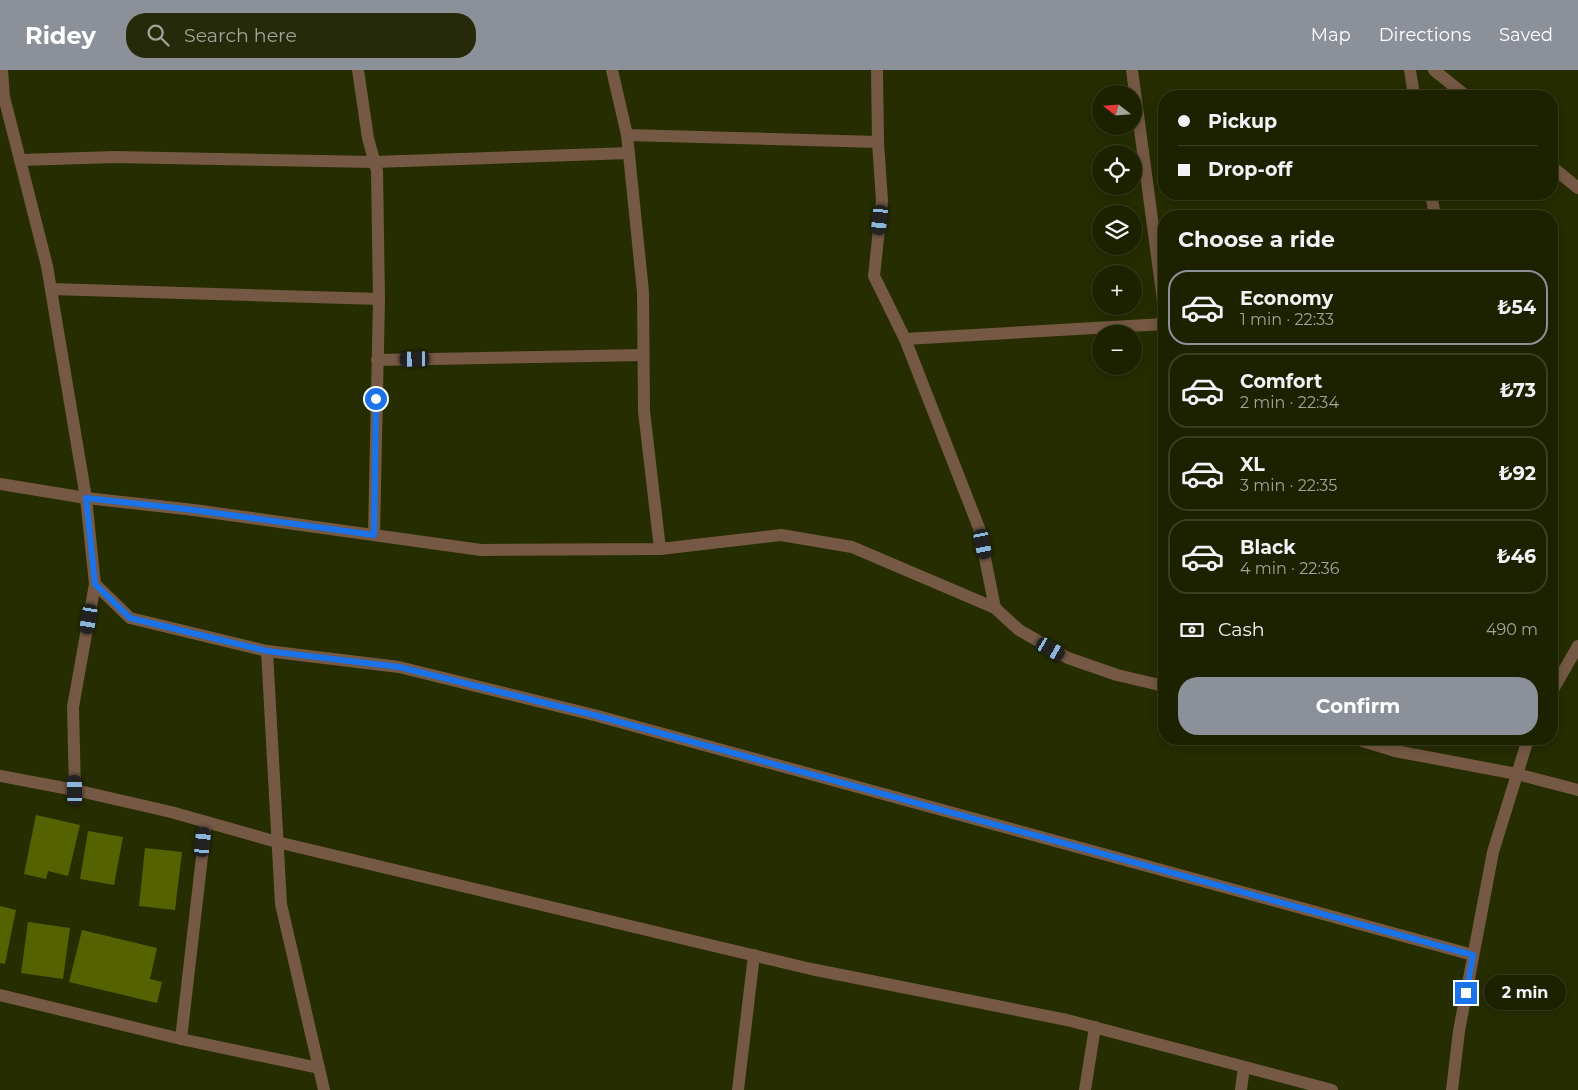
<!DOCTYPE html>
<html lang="en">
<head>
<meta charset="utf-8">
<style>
  body { margin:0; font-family:Montserrat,sans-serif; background:#252a0a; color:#f1f3f6; height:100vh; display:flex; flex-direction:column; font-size:19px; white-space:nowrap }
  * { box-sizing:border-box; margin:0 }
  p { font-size:16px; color:#a0a499 }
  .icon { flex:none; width:28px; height:28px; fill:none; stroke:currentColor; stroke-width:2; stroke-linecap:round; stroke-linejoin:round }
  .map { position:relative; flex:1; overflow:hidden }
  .panel { position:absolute; left:1158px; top:140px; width:400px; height:535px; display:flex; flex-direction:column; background:#1c2200; border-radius:20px; box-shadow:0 2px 12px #0003,0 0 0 1px #3a3f22 }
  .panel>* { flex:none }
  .banner { position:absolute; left:1158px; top:20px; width:400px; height:110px; border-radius:20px; box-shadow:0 2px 12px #0003,0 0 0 1px #3a3f22; display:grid; align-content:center; height:110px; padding:0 20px; background:#1c2200 }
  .needle { width:32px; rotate:287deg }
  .tools { position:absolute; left:1092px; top:15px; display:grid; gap:10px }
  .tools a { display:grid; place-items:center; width:50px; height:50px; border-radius:50%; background:#1c2200; box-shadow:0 2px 12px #0003,0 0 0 1px #3a3f22; font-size:25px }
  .end { position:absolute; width:22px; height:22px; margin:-11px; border:6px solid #1a73e8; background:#fff; box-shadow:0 0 0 2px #fff }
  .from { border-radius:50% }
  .bubble { position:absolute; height:35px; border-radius:18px; background:#1c2200; box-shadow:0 2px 12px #0003,0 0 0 1px #3a3f22; font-size:16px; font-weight:700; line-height:35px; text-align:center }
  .car { position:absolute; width:15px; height:30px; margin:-15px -8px; border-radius:6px; box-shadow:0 0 4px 1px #0007; background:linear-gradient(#222 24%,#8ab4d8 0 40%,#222 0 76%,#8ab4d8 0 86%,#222 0) }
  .banner b { display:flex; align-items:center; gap:18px; height:48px; font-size:19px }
  .banner b+b { border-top:1px solid #3a3f22 }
  .banner i { width:12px; height:12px; background:#f1f3f6 }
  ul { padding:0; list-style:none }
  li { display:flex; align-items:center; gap:15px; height:75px; margin:0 10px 8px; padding:0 10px; border:2px solid #3a3f22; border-radius:20px }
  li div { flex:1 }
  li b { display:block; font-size:19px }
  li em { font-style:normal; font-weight:700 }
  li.current { border-color:#8c9099 }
  li>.icon { width:45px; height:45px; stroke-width:1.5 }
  h2 { padding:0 20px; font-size:22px; line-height:60px }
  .pay { display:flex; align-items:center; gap:12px; height:55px; padding:0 20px; font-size:19px }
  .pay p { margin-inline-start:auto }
  .primary-button { display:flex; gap:10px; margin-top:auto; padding:10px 20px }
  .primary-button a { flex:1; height:58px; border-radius:20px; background:#8c9099; color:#fff; font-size:20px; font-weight:700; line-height:58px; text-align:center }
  header { display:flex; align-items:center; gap:30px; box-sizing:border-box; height:70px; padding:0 25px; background:#8c9099; color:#fff }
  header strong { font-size:24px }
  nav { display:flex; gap:28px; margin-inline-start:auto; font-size:18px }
  .search { width:350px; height:45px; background:#252a0a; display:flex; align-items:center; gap:12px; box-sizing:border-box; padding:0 18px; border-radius:20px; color:#a0a499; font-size:19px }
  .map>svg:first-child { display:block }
  .building { fill:#556202 }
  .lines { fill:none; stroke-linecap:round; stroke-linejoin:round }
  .minor { stroke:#755944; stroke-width:12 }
  .tertiary { stroke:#755944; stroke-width:12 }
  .route { stroke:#1a73e8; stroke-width:6 }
</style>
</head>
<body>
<header>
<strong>Ridey</strong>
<div class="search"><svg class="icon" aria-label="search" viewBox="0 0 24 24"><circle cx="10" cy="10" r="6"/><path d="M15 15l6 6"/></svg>Search here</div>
<nav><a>Map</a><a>Directions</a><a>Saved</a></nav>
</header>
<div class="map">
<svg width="1578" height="1020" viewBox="0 0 1578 1020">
  <rect width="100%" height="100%" fill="#262d00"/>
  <g class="building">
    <polygon points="36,745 80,755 68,806 48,801 46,809 24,804"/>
    <polygon points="88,761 123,767 114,815 80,809"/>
    <polygon points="145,778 182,782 175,840 139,836"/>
    <polygon points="0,836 16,840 5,894 0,893"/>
    <polygon points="28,852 70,858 63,909 21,903"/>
    <polygon points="82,860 157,878 150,909 162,912 157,933 69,912"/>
  </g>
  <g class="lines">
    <g class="minor">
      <polyline points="358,0 368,68 377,101 379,229 374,465"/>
      <polyline points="612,0 627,65 643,222 644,341 660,479"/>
      <polyline points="877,0 878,72 882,131 874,206 905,269 979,458 995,538"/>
      <polyline points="1132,0 1164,238"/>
      <polyline points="1434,0 1466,26"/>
      <polyline points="627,65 878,72"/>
      <polyline points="20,90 115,87 375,92 629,83"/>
      <polyline points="1551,96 1578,118"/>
      <polyline points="51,219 379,229"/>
      <polyline points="905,269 1164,254"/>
      <polyline points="377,290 643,285"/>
      <polyline points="267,581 399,597 594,645 1473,885"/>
      <polyline points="1517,704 1578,720"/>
      <polyline points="0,706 75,720 171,742 277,772 811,899 1067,950 1332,1020"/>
      <polyline points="75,720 73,637 95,514"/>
      <polyline points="0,925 181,969 319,998"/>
      <polyline points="181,969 206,752"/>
      <polyline points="738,1020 754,885"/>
      <polyline points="1085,1020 1095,957"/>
      <polyline points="1241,1020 1244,997"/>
    </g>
    <g class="tertiary">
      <polyline points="2,0 4,27 47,196 86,428 95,514 130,548 267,581 281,834 324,1020"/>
      <polyline points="1410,0 1414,26"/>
      <polyline points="1431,124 1435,146"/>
      <polyline points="0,414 86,428 194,440 481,480 660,479 781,465 852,477 995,538 1019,560 1068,588 1117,605 1164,616"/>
      <polyline points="1551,623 1578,576"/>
      <polyline points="1356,669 1395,681 1517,704"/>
      <polyline points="1452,1020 1459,961 1493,782 1528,669"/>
    </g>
  </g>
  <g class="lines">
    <polyline class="route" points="376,329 374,465 194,440 86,428 95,514 130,548 267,581 399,597 594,645 1473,885 1466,923"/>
  </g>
</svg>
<div class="tools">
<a><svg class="needle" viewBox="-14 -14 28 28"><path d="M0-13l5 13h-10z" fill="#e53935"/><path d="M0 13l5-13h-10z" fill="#a0a499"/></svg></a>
<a><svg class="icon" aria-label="locate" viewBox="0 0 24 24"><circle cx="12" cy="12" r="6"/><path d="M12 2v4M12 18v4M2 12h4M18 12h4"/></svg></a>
<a><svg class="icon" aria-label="layers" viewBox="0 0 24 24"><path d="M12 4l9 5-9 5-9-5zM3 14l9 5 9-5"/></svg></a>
<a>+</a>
<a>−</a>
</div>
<i class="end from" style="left:376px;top:329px"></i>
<i class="end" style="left:1466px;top:923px"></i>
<div class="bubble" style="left:1484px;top:905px;width:82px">2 min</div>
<i class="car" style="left:880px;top:150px;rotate:186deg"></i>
<i class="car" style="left:415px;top:289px;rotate:269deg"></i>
<i class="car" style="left:983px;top:474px;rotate:169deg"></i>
<i class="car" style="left:89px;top:549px;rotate:190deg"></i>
<i class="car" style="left:1051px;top:579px;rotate:120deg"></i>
<i class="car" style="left:75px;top:720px;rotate:359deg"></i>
<i class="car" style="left:203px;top:772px;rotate:6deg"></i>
<div class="banner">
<b><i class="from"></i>Pickup</b>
<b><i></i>Drop-off</b>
</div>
<section class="panel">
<h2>Choose a ride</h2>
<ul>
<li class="current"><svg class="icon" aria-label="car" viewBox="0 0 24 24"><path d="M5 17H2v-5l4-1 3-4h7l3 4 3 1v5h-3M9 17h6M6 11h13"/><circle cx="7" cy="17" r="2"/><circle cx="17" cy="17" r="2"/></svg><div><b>Economy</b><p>1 min · 22:33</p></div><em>₺54</em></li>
<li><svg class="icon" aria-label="car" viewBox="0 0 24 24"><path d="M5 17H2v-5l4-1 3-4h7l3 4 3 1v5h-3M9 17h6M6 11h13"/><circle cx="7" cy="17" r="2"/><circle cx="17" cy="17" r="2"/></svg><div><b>Comfort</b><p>2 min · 22:34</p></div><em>₺73</em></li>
<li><svg class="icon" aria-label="car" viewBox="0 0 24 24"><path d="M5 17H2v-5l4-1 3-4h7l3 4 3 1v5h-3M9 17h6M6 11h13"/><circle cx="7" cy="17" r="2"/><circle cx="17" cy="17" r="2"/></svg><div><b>XL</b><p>3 min · 22:35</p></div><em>₺92</em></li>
<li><svg class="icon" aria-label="car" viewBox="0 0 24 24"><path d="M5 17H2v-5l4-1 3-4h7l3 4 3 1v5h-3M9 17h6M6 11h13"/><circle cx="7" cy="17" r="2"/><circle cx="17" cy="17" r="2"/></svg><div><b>Black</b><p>4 min · 22:36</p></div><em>₺46</em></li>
</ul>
<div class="pay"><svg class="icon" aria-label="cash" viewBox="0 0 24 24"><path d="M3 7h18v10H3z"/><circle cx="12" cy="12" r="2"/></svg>Cash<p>490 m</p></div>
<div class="primary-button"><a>Confirm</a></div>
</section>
</div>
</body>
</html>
